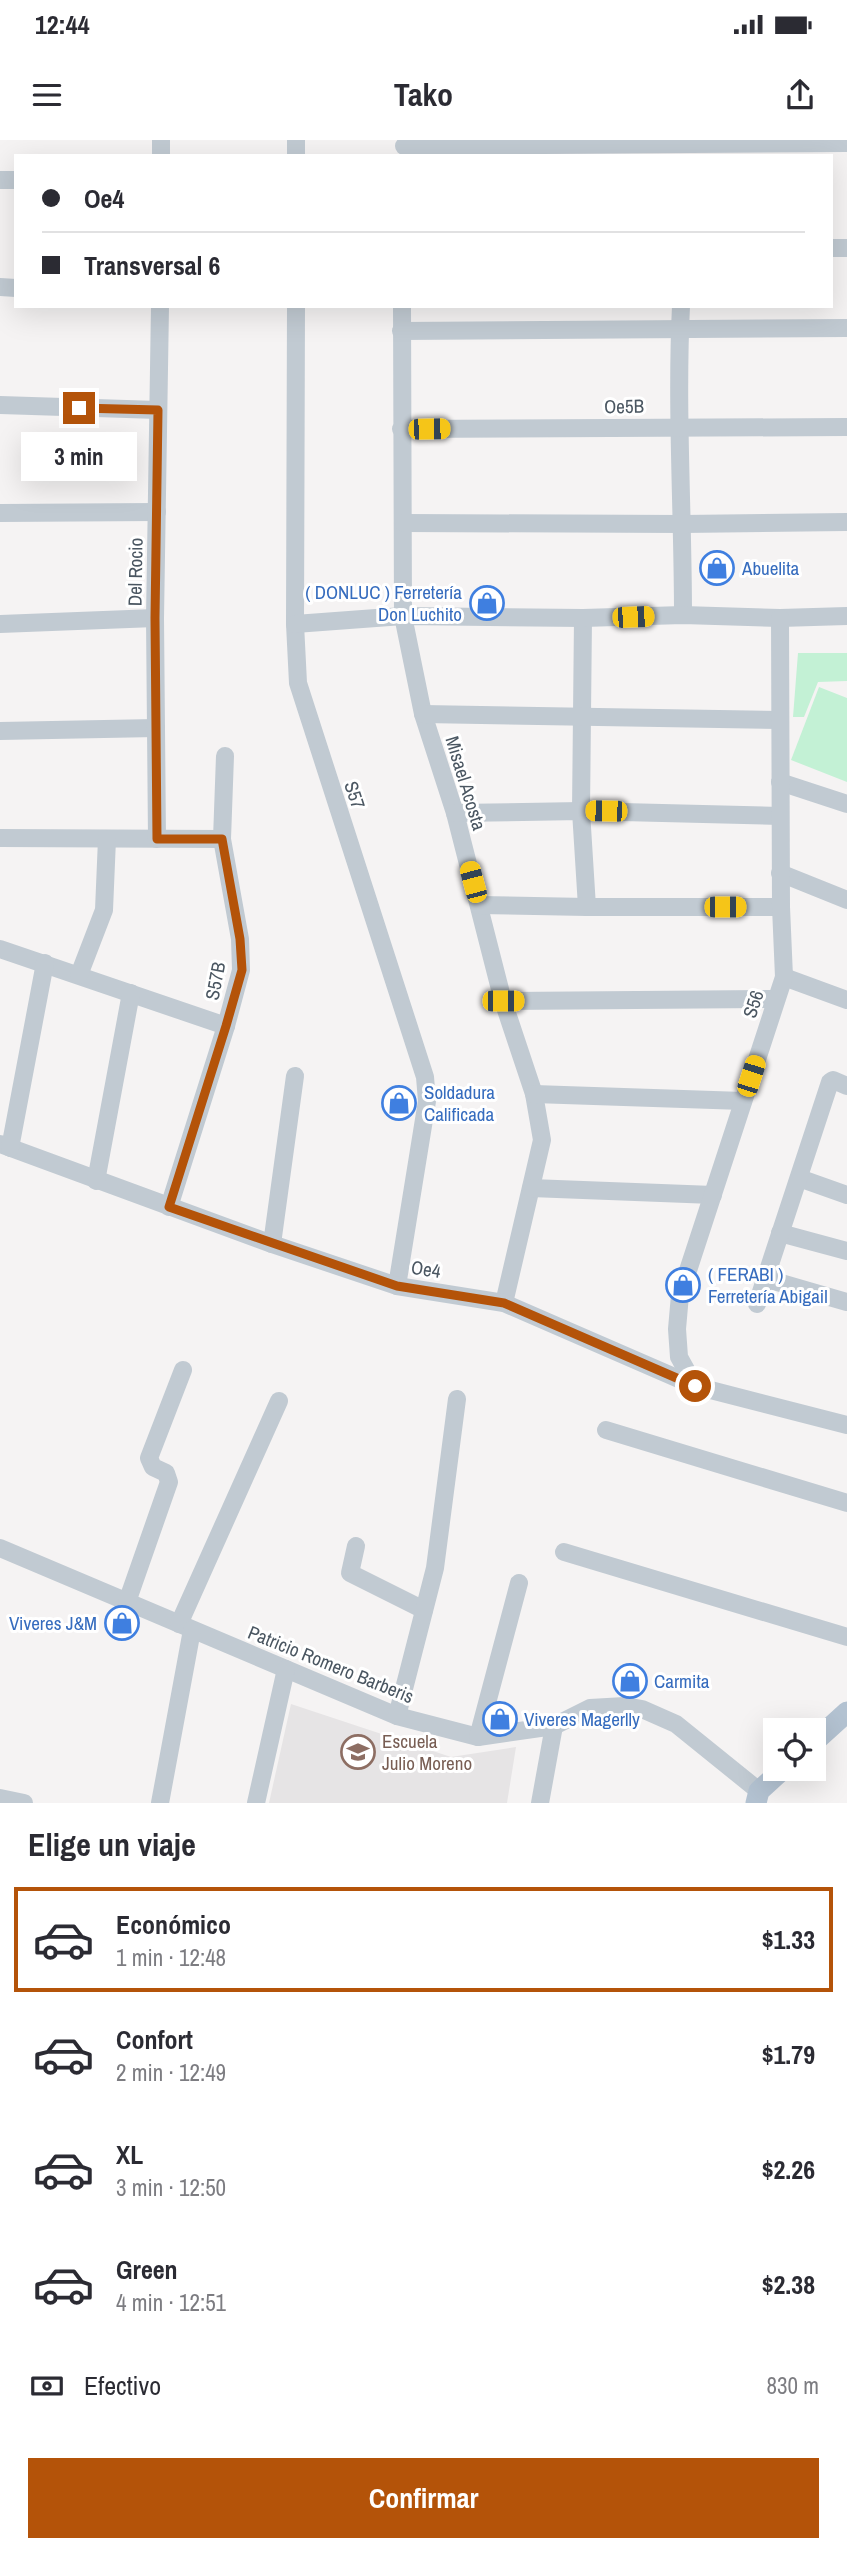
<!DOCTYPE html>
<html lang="es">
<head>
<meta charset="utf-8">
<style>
  body { margin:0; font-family:"Archivo Narrow",sans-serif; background:#f7f7f7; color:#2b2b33; height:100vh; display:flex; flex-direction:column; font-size:26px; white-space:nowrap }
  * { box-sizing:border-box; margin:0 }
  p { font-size:23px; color:#7c7c81 }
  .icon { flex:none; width:38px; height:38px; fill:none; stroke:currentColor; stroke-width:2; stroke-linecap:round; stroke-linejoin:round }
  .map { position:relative; height:1663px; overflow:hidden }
  .details { display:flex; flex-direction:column; background:#fff; flex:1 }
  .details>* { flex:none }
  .hud { position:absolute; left:14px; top:14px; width:819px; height:154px; border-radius:0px; box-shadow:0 7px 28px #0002; display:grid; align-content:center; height:154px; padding:0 28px; background:#fff }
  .fabs { position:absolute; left:763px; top:1578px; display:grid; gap:14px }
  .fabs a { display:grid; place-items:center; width:63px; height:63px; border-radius:0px; background:#fff; box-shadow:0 7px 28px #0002; font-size:35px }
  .end { position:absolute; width:32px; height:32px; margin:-16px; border:9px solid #b45309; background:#fff; box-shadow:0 0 0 4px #fff }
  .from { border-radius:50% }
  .bubble { position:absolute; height:49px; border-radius:0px; background:#fff; box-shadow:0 7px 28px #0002; font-size:23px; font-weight:800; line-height:49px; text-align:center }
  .car { position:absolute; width:21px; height:42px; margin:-21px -10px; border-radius:9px; box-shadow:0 0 5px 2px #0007; background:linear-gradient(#f5c518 24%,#345 0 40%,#f5c518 0 76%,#345 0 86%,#f5c518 0) }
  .hud b { display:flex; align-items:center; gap:24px; height:66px; font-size:26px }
  .hud b+b { border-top:2px solid #e1e1e2 }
  .hud i { width:18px; height:18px; background:#2b2b33 }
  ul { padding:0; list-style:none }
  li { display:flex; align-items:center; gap:21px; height:105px; margin:0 14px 10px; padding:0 14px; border:4px solid transparent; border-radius:0px }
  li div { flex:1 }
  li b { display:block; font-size:26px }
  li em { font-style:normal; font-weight:800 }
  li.current { border-color:#b45309 }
  li>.icon { width:63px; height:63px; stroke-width:1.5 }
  h2 { padding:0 28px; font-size:32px; line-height:84px }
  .pay { display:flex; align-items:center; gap:18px; height:77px; padding:0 28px; font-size:26px }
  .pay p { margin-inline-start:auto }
  .action { display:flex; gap:14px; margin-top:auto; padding:14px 28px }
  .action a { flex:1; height:80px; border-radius:0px; background:#b45309; color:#fff; font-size:28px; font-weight:800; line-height:80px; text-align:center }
  .status { display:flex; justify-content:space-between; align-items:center; height:49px; padding:0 35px; background:#fff; direction:ltr }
  .status svg { height:19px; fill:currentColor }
  header { display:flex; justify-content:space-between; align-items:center; height:91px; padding:0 28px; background:#fff; font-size:32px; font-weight:800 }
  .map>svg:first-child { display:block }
  .education { fill:#e6e4e5 }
  .park { fill:#c3f1d5 }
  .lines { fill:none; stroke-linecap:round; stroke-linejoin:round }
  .minor { stroke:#c1cad2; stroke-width:18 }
  .major { stroke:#b3c2d1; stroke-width:21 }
  .route { stroke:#b45309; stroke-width:9 }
  .labels { text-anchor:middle; stroke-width:6; stroke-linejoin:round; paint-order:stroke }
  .street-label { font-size:19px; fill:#4a5661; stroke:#fff }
  .shop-label { font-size:19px; fill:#366cbe; stroke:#fff; text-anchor:start }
  .education-label { font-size:19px; fill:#785e54; stroke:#fff; text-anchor:start }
</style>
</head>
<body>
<div class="status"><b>12:44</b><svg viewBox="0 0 49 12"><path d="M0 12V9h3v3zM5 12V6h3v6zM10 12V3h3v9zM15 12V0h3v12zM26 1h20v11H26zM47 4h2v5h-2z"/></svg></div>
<header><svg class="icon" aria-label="menu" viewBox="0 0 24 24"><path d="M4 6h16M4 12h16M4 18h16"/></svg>Tako<svg class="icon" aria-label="share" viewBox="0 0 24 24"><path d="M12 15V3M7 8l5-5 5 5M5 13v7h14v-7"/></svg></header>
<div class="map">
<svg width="847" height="1663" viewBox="0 0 847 1663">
  <rect width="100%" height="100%" fill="#f5f3f3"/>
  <polygon class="education" points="291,1564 451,1617 516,1607 507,1663 269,1663"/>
  <g class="park">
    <polygon points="798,513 847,513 847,541 818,542 804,577 793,577"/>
    <polygon points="819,547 847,558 847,642 791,620"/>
  </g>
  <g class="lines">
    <g class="minor">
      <polyline points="161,0 161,16"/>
      <polyline points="404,6 847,3"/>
      <polyline points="296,16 296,0"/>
      <polyline points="0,40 16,40"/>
      <polyline points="831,108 847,108"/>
      <polyline points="0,147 16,148"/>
      <polyline points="296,166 295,484 298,543 425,937 427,961 397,1146"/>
      <polyline points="402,166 403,476 423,574 455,673 503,861 534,954 542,1000 504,1163"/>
      <path d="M 681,166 C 676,269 683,372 683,475"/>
      <polyline points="401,191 847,188"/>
      <polyline points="0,265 158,270"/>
      <polyline points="401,289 847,287"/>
      <polyline points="0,373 157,372"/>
      <polyline points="404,383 683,384 847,382"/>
      <polyline points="583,478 581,671 587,767"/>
      <polyline points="0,484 155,478"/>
      <polyline points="295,484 403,476 583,478 683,475 780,478 847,476"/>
      <polyline points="423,574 780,580"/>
      <polyline points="0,591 156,588"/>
      <polyline points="780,642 847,664"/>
      <polyline points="455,673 581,671 780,676"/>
      <polyline points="0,698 222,699"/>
      <polyline points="157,699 155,478 160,166"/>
      <polyline points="780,733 847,760"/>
      <polyline points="479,765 587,767 781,767"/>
      <polyline points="0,809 226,886"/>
      <polyline points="79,835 104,770 107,699"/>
      <polyline points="784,837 847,860"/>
      <polyline points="503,861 776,859"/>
      <polyline points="534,954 743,961"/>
      <polyline points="0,1004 272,1104 397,1146 504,1163 695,1246 847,1285"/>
      <polyline points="10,1008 45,823"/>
      <polyline points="799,1038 847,1055"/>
      <polyline points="96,1041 131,853"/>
      <polyline points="531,1048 713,1055"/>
      <polyline points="169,1067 226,886 241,830 240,799 222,699 225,616"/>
      <polyline points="780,1093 847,1111"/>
      <polyline points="272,1104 295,936"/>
      <polyline points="767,1139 847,1162"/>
      <polyline points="757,1164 830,942 833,940 847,946"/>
      <polyline points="695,1246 679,1217 677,1189 680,1155 784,837 781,767 780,478"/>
      <polyline points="606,1290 847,1363"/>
      <polyline points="356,1406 350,1433 424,1470"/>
      <polyline points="0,1408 397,1576 478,1597 554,1586 590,1568 625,1566 642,1569 676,1584 759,1651"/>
      <polyline points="564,1412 847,1497"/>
      <polyline points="127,1462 169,1342 166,1333 153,1327 149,1318 183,1230"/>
      <polyline points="179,1484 279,1261"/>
      <polyline points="397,1576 435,1428 457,1259"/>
      <polyline points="478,1597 519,1443"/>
      <polyline points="0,1658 24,1663"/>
      <polyline points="160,1663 192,1490"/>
      <polyline points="256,1663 286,1529"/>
      <polyline points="540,1663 554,1586"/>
    </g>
    <g class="major">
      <polyline points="814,1602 847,1572"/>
      <polyline points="756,1663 759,1651 783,1629"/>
    </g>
  </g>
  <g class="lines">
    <polyline class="route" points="79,268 158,270 155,478 157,699 222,699 240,799 242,830 226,886 169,1067 397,1146 504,1163 695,1246"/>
  </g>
  <defs>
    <g id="shop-ring" transform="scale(1.75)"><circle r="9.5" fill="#fff" stroke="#3f7fe0" stroke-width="1.5"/><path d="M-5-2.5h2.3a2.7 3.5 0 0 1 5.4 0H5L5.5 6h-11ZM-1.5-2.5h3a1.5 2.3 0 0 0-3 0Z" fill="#3f7fe0"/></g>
    <g id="school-ring" transform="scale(1.75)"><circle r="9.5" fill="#fff" stroke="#8d6e63" stroke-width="1.5"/><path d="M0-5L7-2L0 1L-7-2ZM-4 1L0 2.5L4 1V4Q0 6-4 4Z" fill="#8d6e63"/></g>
  </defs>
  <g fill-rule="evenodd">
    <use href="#shop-ring" x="717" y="428"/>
    <use href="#shop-ring" x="487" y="463"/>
    <use href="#shop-ring" x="399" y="963"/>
    <use href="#shop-ring" x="683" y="1145"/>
    <use href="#shop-ring" x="122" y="1483"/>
    <use href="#shop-ring" x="630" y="1541"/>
    <use href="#shop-ring" x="500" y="1579"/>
    <use href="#school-ring" x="358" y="1612"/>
  </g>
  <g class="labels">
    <g class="street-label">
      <text transform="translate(624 266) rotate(-1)" y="7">Oe5B</text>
      <text transform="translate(135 432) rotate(-89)" y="7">Del Rocio</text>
      <text transform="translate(466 643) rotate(73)" y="7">Misael Acosta</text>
      <text transform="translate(355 655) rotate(72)" y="7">S57</text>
      <text transform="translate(215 841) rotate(-79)" y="7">S57B</text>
      <text transform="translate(753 864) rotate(-72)" y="7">S56</text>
      <text transform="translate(426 1129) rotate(9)" y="7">Oe4</text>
      <text transform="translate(331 1524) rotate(22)" y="7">Patricio Romero Barberis</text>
    </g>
    <g class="shop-label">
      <text x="742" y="435">Abuelita</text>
      <text x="462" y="459" text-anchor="end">( DONLUC ) Ferretería<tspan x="462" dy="22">Don Luchito</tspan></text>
      <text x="424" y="959">Soldadura<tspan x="424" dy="22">Calificada</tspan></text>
      <text x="708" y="1141">( FERABI )<tspan x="708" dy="22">Ferretería Abigail</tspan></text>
      <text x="97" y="1490" text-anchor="end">Viveres J&amp;M</text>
      <text x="654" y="1548">Carmita</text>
      <text x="524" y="1586">Viveres Magerlly</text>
    </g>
    <g class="education-label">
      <text x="382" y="1608">Escuela<tspan x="382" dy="22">Julio Moreno</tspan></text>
    </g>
  </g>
</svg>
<div class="fabs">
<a><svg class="icon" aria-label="locate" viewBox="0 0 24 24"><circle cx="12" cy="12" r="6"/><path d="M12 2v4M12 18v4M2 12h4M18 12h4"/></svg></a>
</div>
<i class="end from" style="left:695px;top:1246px"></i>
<i class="end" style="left:79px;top:268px"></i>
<div class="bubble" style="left:21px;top:292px;width:116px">3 min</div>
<i class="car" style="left:429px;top:289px;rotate:89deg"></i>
<i class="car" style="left:633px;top:477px;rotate:88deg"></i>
<i class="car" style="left:606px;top:671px;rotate:271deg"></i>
<i class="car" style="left:473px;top:742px;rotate:345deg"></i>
<i class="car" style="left:725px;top:767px;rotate:90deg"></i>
<i class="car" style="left:503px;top:861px;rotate:90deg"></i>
<i class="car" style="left:751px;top:936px;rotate:18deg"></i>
<div class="hud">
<b><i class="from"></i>Oe4</b>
<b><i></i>Transversal 6</b>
</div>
</div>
<section class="details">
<h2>Elige un viaje</h2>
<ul>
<li class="current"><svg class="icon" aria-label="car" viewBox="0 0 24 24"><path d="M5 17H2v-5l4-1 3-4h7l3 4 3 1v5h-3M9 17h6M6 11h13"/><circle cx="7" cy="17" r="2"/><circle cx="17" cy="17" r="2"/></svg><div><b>Económico</b><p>1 min · 12:48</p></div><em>$1.33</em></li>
<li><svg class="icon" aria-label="car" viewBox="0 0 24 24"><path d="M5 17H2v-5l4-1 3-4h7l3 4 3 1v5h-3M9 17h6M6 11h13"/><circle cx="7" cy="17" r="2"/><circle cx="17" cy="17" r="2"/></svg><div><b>Confort</b><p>2 min · 12:49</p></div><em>$1.79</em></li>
<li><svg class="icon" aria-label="car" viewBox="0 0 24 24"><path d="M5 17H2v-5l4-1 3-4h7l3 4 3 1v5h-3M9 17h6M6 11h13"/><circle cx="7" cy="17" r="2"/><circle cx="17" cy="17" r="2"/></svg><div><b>XL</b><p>3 min · 12:50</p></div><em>$2.26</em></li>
<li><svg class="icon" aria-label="car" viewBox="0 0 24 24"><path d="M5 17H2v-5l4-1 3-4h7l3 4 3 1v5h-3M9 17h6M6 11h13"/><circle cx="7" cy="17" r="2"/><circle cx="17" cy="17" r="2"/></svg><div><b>Green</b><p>4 min · 12:51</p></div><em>$2.38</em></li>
</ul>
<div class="pay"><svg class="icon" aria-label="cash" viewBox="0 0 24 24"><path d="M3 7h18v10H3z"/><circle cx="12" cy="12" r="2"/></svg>Efectivo<p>830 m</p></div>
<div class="action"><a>Confirmar</a></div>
</section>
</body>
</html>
